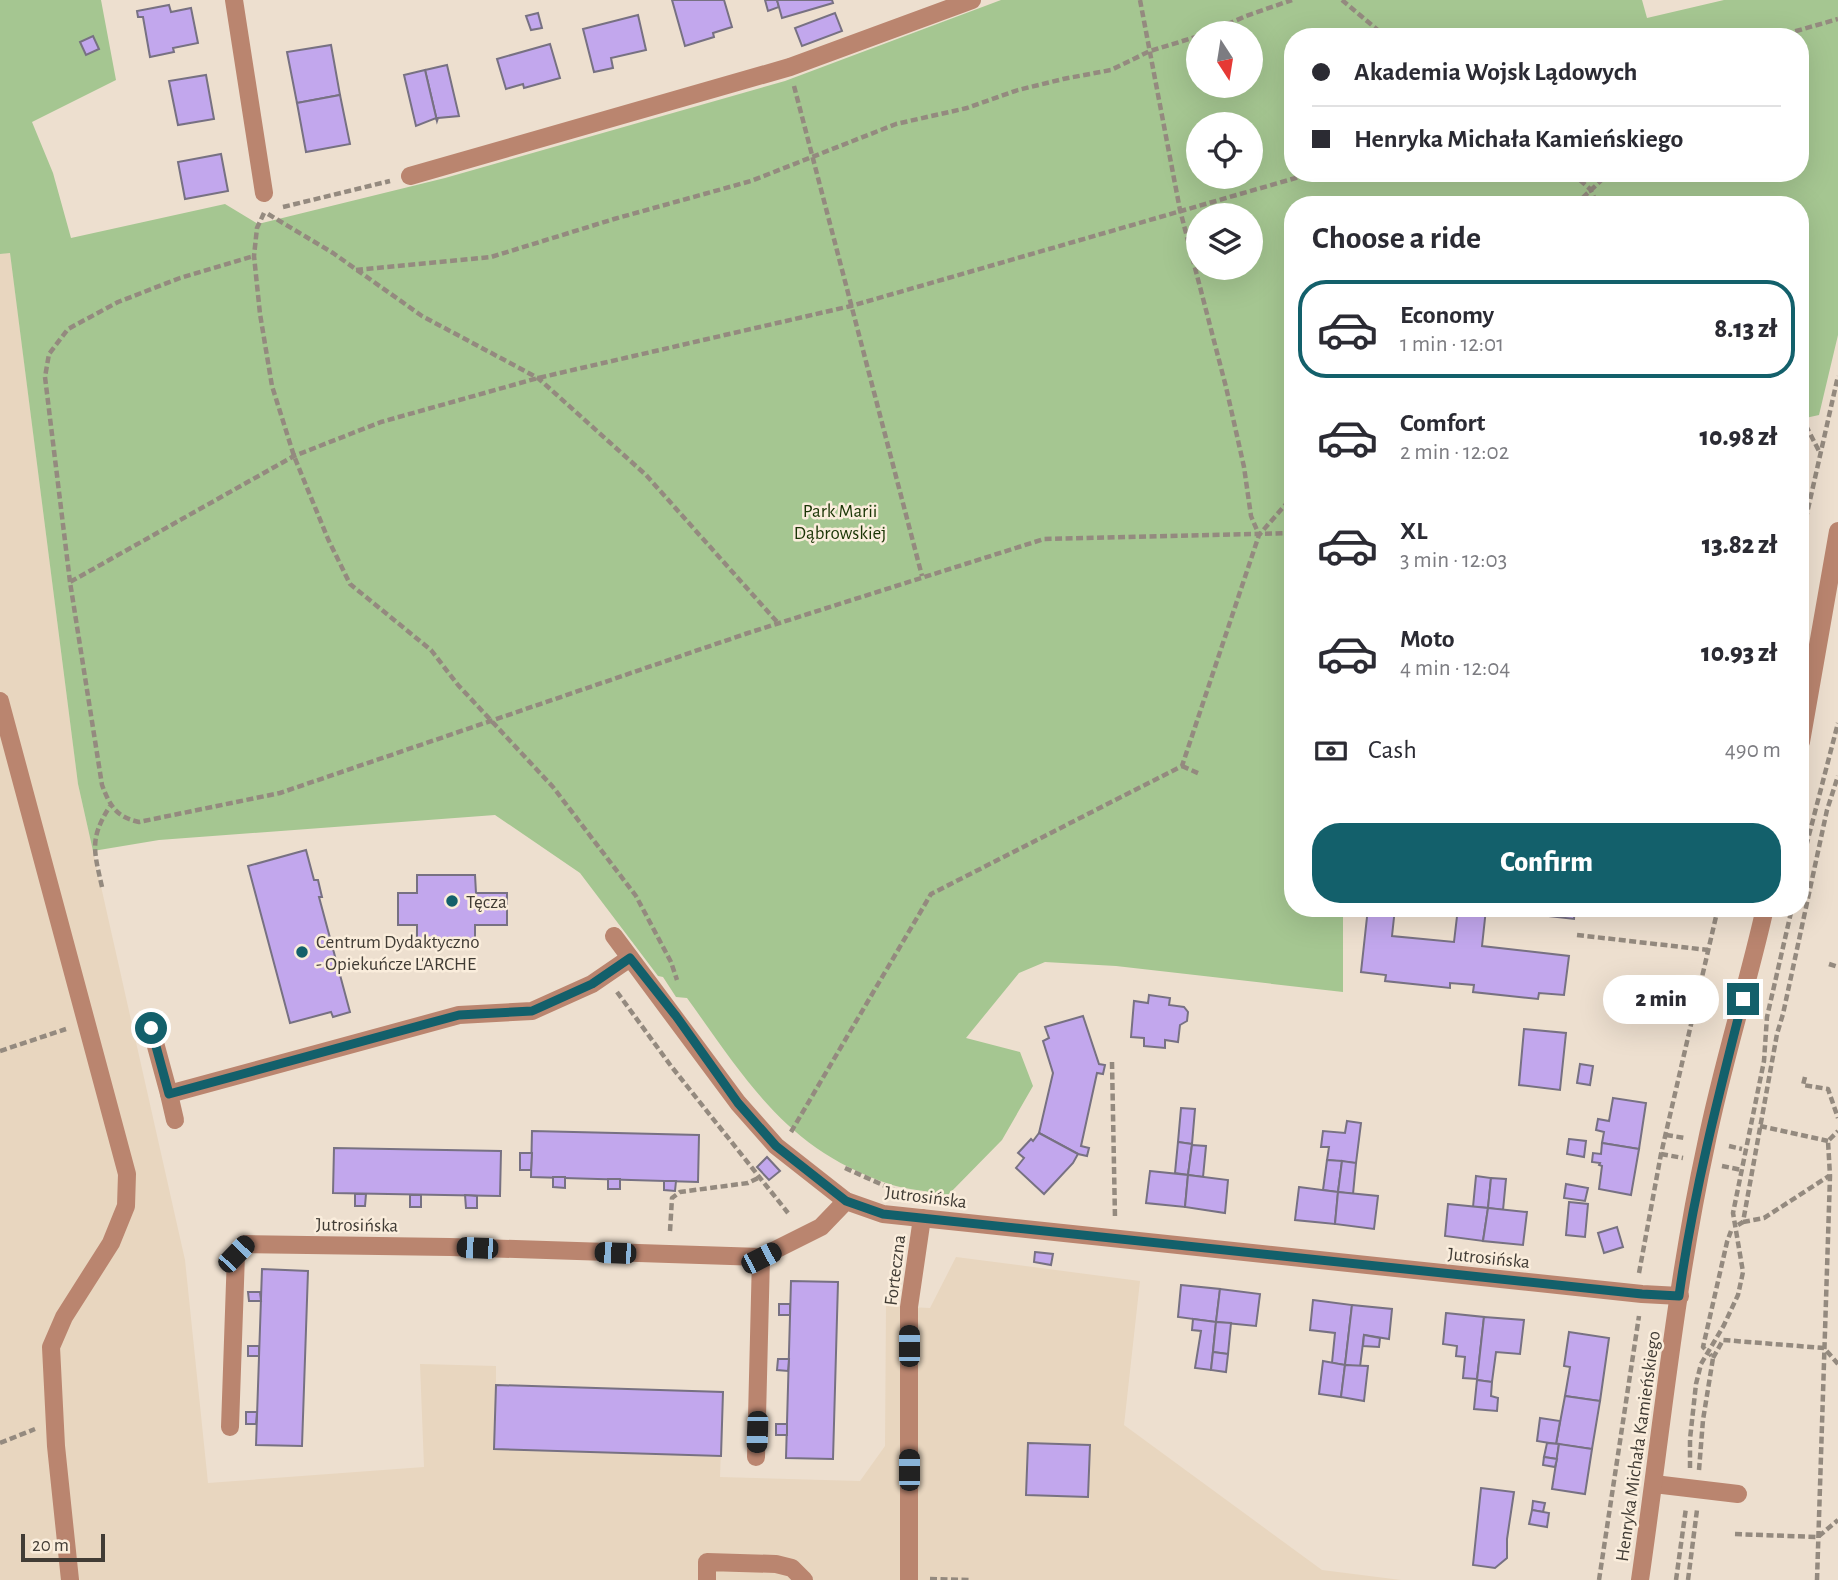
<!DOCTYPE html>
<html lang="en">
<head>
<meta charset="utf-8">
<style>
  body { margin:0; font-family:"Alegreya Sans",sans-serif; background:#f7f7f7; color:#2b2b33; height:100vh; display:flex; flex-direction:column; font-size:26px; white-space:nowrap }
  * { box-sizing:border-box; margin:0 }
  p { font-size:23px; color:#7c7c81 }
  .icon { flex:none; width:38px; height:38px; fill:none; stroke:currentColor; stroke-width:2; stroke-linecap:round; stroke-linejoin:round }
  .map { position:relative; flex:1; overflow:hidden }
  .details { position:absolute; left:1284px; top:196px; width:525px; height:721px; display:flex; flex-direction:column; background:#fff; border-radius:28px; box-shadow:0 7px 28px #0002 }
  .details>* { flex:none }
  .banner { position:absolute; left:1284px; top:28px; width:525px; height:154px; border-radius:28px; box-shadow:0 7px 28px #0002; display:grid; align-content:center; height:154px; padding:0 28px; background:#fff }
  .needle { width:46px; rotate:168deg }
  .controls { position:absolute; left:1186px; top:21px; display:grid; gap:14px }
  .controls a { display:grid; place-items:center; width:77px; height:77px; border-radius:50%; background:#fff; box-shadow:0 7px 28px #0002; font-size:35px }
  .scale { position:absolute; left:21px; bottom:18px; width:84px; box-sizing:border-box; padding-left:7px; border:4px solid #413c35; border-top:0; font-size:19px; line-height:24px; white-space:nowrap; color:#413c35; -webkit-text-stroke:5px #faeddc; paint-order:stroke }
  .end { position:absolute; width:32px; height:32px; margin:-16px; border:9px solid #13606b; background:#fff; box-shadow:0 0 0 4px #fff }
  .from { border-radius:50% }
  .bubble { position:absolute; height:49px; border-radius:24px; background:#fff; box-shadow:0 7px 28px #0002; font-size:23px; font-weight:800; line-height:49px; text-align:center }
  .car { position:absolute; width:21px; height:42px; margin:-21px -10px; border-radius:9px; box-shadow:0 0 5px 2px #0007; background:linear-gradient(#222 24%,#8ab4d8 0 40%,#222 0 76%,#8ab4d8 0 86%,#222 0) }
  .banner b { display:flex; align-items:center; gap:24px; height:66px; font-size:26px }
  .banner b+b { border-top:2px solid #e1e1e2 }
  .banner i { width:18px; height:18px; background:#2b2b33 }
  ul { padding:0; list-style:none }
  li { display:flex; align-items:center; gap:21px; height:98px; margin:0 14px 10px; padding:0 14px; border:4px solid transparent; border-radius:28px }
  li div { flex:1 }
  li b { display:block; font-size:26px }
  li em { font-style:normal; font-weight:800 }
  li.on { border-color:#13606b }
  li>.icon { width:63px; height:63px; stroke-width:1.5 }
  h2 { padding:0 28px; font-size:32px; line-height:84px }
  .pay { display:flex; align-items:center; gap:18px; height:77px; padding:0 28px; font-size:26px }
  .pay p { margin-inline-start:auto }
  .action { display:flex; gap:14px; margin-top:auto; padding:14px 28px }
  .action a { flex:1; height:80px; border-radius:28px; background:#13606b; color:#fff; font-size:28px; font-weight:800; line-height:80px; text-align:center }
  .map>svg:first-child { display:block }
  .built { fill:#e8d6bf }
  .green { fill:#a5c691; fill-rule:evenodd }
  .building { fill:#c2a7ed; stroke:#777182; stroke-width:2 }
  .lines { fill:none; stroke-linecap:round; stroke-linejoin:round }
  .path { stroke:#948a7f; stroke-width:4.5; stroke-dasharray:7 3.5; stroke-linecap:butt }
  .minor { stroke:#ba856f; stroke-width:18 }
  .route { stroke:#13606b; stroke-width:9 }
  .poi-dot { fill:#13606b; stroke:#faeddc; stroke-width:2.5 }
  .labels { text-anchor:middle; stroke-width:5; stroke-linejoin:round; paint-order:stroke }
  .park-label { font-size:19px; fill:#1a3505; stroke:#faeddc }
  .poi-label { font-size:19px; fill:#413c35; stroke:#faeddc; text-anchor:start }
  .street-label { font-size:19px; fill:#413c35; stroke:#faeddc }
</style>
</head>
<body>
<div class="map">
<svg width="1838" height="1580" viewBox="0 0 1838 1580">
  <rect width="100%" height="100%" fill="#eddfcf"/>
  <polygon class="built" points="10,252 78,784 185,1260 208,1483 424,1467 420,1364 496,1366 496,1385 723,1392 720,1477 860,1481 885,1446 886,1306 930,1308 956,1257 1140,1281 1124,1425 1322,1570 1401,1580 0,1580 0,254"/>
  <path class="green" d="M 0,0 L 101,0 L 116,80 L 32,122 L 53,173 L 71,238 L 225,204 L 258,224 L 445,178 L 785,81 L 1001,0 L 1642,0 L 1647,18 L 1724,0 L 1838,0 L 1838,335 L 1819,415 L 1801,419 L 1801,205 L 1293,205 L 1293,908 L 1343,908 L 1343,992 L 1116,966 L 1045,962 L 1019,973 L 966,1038 L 1020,1052 L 1033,1086 L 1002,1140 L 948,1195 C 929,1191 907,1190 889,1184 C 786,1149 747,1081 687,998 L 676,997 L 663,977 L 658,976 L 580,873 L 495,815 L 159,840 L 93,851 L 78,784 L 10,253 L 0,254 ZM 1199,33 L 1251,33 L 1251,86 L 1199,86 ZM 1293,37 L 1801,37 L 1801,173 L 1293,173 ZM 1199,124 L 1251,124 L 1251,177 L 1199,177 ZM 1199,215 L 1251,215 L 1251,268 L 1199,268 Z"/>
  <g class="building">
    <polygon points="672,0 724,0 732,27 713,33 714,37 685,46"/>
    <polygon points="765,0 777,0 779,7 768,11"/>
    <polygon points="777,0 832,0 833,3 782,18"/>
    <polygon points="169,5 171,12 191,8 198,43 173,48 174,52 150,57 143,17 138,17 137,11"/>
    <polygon points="538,13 542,28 531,30 526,16"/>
    <polygon points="835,13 842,31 802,46 795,28"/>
    <polygon points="638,15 646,50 611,58 613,68 594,72 583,29"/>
    <polygon points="93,36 99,49 86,55 80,42"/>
    <polygon points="550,44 560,78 524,88 523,84 506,89 497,59"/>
    <polygon points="331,45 340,95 297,103 287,52"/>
    <polygon points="447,65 459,116 438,118 437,121 425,70"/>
    <polygon points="425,70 437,121 436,118 416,126 404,75"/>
    <polygon points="206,75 214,119 178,125 169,81"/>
    <polygon points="340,95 350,144 306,152 297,103"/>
    <polygon points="221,154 228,191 185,199 178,162"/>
    <polygon points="306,850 314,880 318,880 322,897 319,897 350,1012 333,1017 331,1012 290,1023 248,866"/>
    <polygon points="417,875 475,875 476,893 507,893 507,925 475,925 475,943 417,943 417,925 398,925 398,893 417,893"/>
    <polygon points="1368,908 1395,908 1392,936 1454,942 1458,908 1575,908 1574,919 1486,909 1482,946 1569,956 1564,995 1539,993 1538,999 1473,992 1474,985 1450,983 1450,988 1385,981 1386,975 1361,972"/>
    <polygon points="1149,995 1170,998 1169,1005 1184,1007 1188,1012 1187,1021 1180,1025 1178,1042 1165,1040 1165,1048 1144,1046 1144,1038 1131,1037 1134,1001 1148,1003"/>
    <polygon points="1083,1016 1099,1064 1105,1065 1103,1074 1097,1073 1081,1146 1089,1148 1087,1156 1078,1154 1039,1133 1053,1073 1043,1041 1049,1038 1045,1027"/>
    <polygon points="1524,1029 1566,1033 1560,1090 1519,1085"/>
    <polygon points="1580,1064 1593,1066 1590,1085 1577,1083"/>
    <polygon points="1613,1098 1646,1103 1639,1149 1602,1143 1604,1132 1596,1130 1598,1119 1609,1121"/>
    <polygon points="1181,1108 1195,1109 1192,1144 1178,1142"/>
    <polygon points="1347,1121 1361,1123 1356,1163 1327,1160 1329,1147 1321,1147 1323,1131 1345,1133"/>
    <polygon points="532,1131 699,1135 698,1182 531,1177"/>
    <polygon points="1039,1133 1078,1154 1073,1163 1044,1194 1016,1168 1024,1158 1018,1153 1031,1139 1033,1141"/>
    <polygon points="1569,1139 1586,1141 1584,1157 1567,1154"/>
    <polygon points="1178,1142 1192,1144 1188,1175 1175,1173"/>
    <polygon points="1602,1143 1639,1149 1631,1195 1599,1189 1602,1166 1599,1165 1600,1163 1592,1162 1593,1153 1601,1154"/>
    <polygon points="1192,1145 1206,1146 1203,1177 1188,1175"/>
    <polygon points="334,1148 501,1151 500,1196 333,1193"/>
    <polygon points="520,1153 532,1153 531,1170 520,1170"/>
    <polygon points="767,1157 780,1171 769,1180 757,1167"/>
    <polygon points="1327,1160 1342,1161 1338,1192 1323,1190"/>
    <polygon points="1342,1161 1356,1163 1353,1194 1338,1192"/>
    <polygon points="1150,1171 1188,1175 1185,1207 1146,1203"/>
    <polygon points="1188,1175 1228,1180 1225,1213 1185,1207"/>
    <polygon points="1476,1176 1491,1178 1488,1208 1473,1207"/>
    <polygon points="553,1177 565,1177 565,1188 553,1187"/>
    <polygon points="1491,1178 1506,1179 1503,1210 1488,1208"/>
    <rect x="608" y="1179" width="12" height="10"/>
    <polygon points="664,1181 676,1181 675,1191 664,1190"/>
    <polygon points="1566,1184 1588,1188 1585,1201 1564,1198"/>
    <polygon points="1299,1187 1338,1192 1335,1224 1295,1220"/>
    <polygon points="1338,1192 1378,1196 1374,1229 1335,1224"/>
    <polygon points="355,1194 366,1194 365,1206 355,1206"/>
    <rect x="410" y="1195" width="11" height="12"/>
    <polygon points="465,1195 477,1196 477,1208 466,1208"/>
    <polygon points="1569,1202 1588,1204 1585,1237 1566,1235"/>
    <polygon points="1448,1204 1488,1208 1483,1241 1445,1236"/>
    <polygon points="1488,1208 1527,1212 1523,1245 1483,1241"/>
    <polygon points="1617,1227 1623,1247 1604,1253 1598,1233"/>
    <polygon points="1035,1252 1053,1254 1051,1265 1034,1262"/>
    <polygon points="262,1269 308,1271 302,1446 256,1445"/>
    <polygon points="791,1281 838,1282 833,1459 786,1458"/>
    <polygon points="1181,1285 1220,1289 1216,1322 1178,1317"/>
    <polygon points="1220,1289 1260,1294 1256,1326 1216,1322"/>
    <polygon points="248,1292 260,1292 261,1301 249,1301"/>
    <polygon points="1313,1300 1352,1305 1345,1365 1332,1363 1335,1333 1310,1330"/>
    <rect x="779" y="1304" width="11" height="11"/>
    <polygon points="1352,1305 1392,1309 1389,1339 1364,1335 1360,1367 1345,1365"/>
    <polygon points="1446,1313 1484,1317 1477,1379 1463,1378 1465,1357 1456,1356 1457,1346 1443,1344"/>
    <polygon points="1484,1317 1524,1320 1520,1354 1496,1352 1492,1382 1477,1380"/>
    <polygon points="1193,1319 1216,1322 1211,1370 1195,1368 1201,1331 1192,1330"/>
    <polygon points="1216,1322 1231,1323 1228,1354 1213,1352"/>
    <polygon points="1569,1332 1609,1338 1600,1401 1565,1396 1570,1367 1564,1366"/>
    <polygon points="1364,1335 1380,1338 1379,1347 1363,1346"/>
    <rect x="248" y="1346" width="11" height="10"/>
    <polygon points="1213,1352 1228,1354 1226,1372 1211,1370"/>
    <polygon points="778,1359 789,1359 788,1371 777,1370"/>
    <polygon points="1323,1361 1345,1365 1341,1397 1319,1394"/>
    <polygon points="1345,1365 1368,1366 1364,1401 1341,1397"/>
    <polygon points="1477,1380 1492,1382 1491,1396 1498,1398 1497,1411 1474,1409"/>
    <polygon points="496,1385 723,1392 721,1456 494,1449"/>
    <polygon points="1565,1396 1600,1401 1592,1449 1556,1444"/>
    <polygon points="246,1412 257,1412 256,1424 246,1424"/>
    <polygon points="1540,1418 1560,1421 1556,1444 1537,1441"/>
    <rect x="776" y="1424" width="11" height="11"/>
    <polygon points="1028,1443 1090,1445 1088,1497 1026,1495"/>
    <polygon points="1547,1443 1559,1444 1557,1459 1544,1457"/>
    <polygon points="1559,1444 1592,1449 1585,1494 1552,1489"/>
    <polygon points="1544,1457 1557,1459 1555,1467 1543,1465"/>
    <polygon points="1481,1488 1514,1492 1507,1539 1507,1558 1495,1568 1473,1565"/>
    <polygon points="1533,1501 1545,1503 1543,1512 1532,1510"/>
    <polygon points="1532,1510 1549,1513 1547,1527 1529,1524"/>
  </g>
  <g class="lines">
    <g class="path">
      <polyline points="1140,0 1180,210 1226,387 1244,467 1251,516 1259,535"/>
      <polyline points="1342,0 1386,37"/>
      <polyline points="1208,33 1246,16 1292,0"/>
      <polyline points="1775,37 1838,19"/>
      <polyline points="794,86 922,576"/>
      <polyline points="1572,173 1590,189 1598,205"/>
      <polyline points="1575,205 1609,173"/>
      <polyline points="283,207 390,181"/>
      <polyline points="264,213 257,228 254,256 260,314 272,386 294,456 328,539 350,584 431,650 458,685 553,787 636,896 671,962 677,980"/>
      <polyline points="268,214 333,253 422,316 538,378 646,475 778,623"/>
      <polyline points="356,270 491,257 614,219 751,181 896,124 967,108 1018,90 1063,79 1111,70 1150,51 1199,36"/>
      <polyline points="1801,416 1820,453"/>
      <path d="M 1293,533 L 1044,539 L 748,633 L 280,793 L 139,822 C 116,817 110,806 102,785 L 70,582 L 294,456 L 381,422 L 538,378 L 851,306 L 1313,173"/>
      <polyline points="1801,540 1838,376"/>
      <polyline points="70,582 45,377 49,354 68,329 118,302 180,278 254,256"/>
      <polyline points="1182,766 1200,774"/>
      <polyline points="1801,866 1838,723"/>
      <path d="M 102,887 C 94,851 89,839 110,806"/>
      <polyline points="1577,935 1708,950"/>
      <polyline points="1829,964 1838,967"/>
      <polyline points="617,992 671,1066 788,1213"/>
      <polyline points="0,1051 66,1029"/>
      <polyline points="1112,1062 1115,1218"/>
      <polyline points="1805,1077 1803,1085 1828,1089 1838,1118"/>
      <polyline points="1760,1126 1828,1141"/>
      <polyline points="791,1132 931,894 1182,766 1259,535 1293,496"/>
      <polyline points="1666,1135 1685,1138"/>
      <polyline points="1729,1146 1742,1149"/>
      <polyline points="1661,1154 1683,1158"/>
      <polyline points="1722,1166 1742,1170"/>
      <polyline points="845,1168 894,1190"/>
      <polyline points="1743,1222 1764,1218 1829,1176"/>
      <polyline points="1738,1225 1743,1222 1777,1034 1783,1014 1827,810 1838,776"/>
      <polyline points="670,1231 672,1198 680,1192 748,1183 760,1177"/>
      <polyline points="1639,1273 1661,1154 1718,908"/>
      <polyline points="1705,1349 1703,1347 1727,1242 1731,1231"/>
      <polyline points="1713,1358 1723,1340 1824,1348 1838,1364"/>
      <polyline points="0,1443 35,1429"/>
      <polyline points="1690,1468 1690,1439 1696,1384 1701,1364 1724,1325 1738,1295 1743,1272 1733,1213 1764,1061 1767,1017 1792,908"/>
      <polyline points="1699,1470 1703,1420 1713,1358 1710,1354"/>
      <polyline points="1735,1534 1818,1537 1838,1520"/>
      <polyline points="930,1579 971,1580"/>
      <polyline points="1599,1580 1639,1316"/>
      <polyline points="1676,1580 1686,1508"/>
      <polyline points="1688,1580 1697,1510"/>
      <polyline points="1817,1580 1830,1176 1828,1141 1838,1131"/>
    </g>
    <g class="minor">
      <polyline points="234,0 264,193"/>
      <polyline points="410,176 790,67 972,0"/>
      <polyline points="0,701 127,1174 126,1206 111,1243 64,1317 51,1347 56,1446 70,1580"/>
      <polyline points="1801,742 1838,531"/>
      <polyline points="614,936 738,1103 776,1146 846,1201"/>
      <polyline points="151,1028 169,1094 459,1015 532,1011 592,984 630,958"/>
      <polyline points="169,1094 175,1120"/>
      <polyline points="230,1427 236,1254 245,1244 450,1247 761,1257 821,1227 846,1201 883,1214 1642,1294 1680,1296"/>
      <polyline points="756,1457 761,1257"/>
      <polyline points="1654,1484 1738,1494"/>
      <polyline points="707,1580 707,1562 776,1564 792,1568 804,1580"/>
      <polyline points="909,1580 909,1307 922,1218"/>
      <path d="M 1640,1580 C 1661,1435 1675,1288 1706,1145 C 1722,1065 1747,988 1765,908"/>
    </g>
  </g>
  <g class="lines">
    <path class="route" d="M 151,1028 L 169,1094 L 459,1015 L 532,1011 L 592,984 L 630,958 L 676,1016 L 738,1103 L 776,1146 L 846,1201 L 883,1214 L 1642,1294 L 1679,1296 C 1693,1195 1718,1097 1743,999"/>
  </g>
  <g class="poi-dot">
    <circle cx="452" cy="901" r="7"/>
    <circle cx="302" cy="952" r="7"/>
  </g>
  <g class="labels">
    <g class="park-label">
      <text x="840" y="517">Park Marii<tspan x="840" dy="22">Dąbrowskiej</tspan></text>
    </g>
    <g class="poi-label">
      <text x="466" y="908">Tęcza</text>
      <text x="316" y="948">Centrum Dydaktyczno<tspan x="316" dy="22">- Opiekuńcze L'ARCHE</tspan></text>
    </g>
    <g class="street-label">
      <text transform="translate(926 1196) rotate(7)" y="7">Jutrosińska</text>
      <text transform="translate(357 1224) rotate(1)" y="7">Jutrosińska</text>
      <text transform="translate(1489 1257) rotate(6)" y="7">Jutrosińska</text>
      <text transform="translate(894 1270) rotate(-83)" y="7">Forteczna</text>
      <text transform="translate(1637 1446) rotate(-82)" y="7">Henryka Michała Kamieńskiego</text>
    </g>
  </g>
</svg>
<div class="controls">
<a><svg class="needle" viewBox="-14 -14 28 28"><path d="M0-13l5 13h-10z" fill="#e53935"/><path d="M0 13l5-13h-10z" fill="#7c7c81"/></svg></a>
<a><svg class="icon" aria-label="locate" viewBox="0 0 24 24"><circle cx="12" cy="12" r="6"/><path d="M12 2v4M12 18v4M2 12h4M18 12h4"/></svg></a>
<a><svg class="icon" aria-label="layers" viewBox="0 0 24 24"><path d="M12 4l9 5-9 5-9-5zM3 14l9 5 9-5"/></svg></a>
</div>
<div class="scale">20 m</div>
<i class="end from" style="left:151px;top:1028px"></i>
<i class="end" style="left:1743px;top:999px"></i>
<div class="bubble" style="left:1603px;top:975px;width:116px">2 min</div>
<i class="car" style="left:477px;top:1248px;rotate:272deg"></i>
<i class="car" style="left:615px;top:1253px;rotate:272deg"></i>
<i class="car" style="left:236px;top:1254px;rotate:44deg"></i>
<i class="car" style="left:761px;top:1258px;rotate:63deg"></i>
<i class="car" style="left:909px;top:1346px;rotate:0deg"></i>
<i class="car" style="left:757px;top:1432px;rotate:182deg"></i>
<i class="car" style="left:909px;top:1470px;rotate:0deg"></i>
<div class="banner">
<b><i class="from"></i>Akademia Wojsk Lądowych</b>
<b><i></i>Henryka Michała Kamieńskiego</b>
</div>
<section class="details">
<h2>Choose a ride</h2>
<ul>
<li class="on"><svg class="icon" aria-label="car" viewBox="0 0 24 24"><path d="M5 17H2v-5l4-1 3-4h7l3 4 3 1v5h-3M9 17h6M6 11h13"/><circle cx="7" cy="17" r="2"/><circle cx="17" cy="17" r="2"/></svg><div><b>Economy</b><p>1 min · 12:01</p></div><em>8.13 zł</em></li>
<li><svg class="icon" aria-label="car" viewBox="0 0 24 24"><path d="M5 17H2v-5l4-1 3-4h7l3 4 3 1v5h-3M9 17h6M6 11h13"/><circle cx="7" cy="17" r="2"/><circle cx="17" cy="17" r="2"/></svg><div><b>Comfort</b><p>2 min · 12:02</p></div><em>10.98 zł</em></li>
<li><svg class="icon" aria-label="car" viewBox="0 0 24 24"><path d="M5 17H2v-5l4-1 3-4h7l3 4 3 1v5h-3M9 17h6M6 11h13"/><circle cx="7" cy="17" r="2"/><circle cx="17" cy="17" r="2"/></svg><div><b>XL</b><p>3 min · 12:03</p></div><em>13.82 zł</em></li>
<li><svg class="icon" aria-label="car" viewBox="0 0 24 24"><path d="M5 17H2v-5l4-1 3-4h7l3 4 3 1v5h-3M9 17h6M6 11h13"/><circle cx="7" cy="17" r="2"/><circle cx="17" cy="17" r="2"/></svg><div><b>Moto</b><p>4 min · 12:04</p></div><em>10.93 zł</em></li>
</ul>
<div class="pay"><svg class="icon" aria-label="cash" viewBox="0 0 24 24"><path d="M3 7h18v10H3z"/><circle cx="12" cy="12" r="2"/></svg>Cash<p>490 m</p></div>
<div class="action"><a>Confirm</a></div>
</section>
</div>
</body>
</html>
